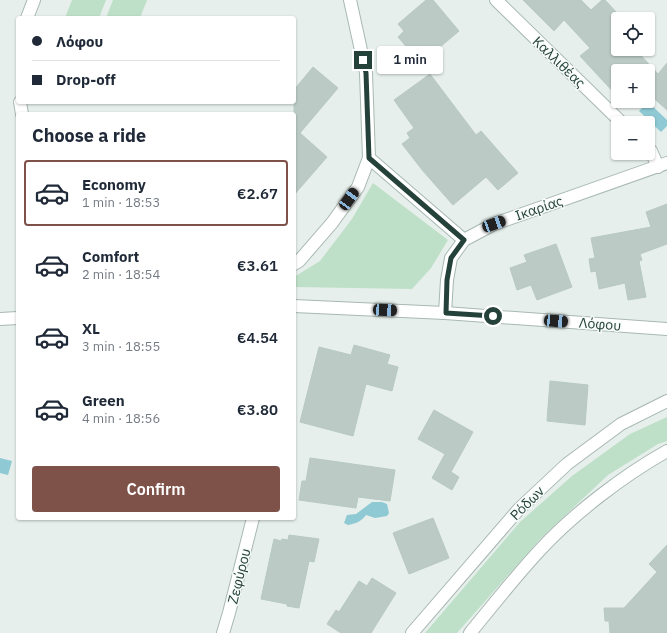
<!DOCTYPE html>
<html lang="en">
<head>
<meta charset="utf-8">
<style>
  body { margin:0; font-family:"IBM Plex Sans",sans-serif; background:#f2f2f3; color:#1f2937; height:100vh; display:flex; flex-direction:column; font-size:15px; white-space:nowrap }
  * { box-sizing:border-box; margin:0 }
  p { font-size:13px; color:#747a83 }
  .icon { flex:none; width:22px; height:22px; fill:none; stroke:currentColor; stroke-width:2; stroke-linecap:round; stroke-linejoin:round }
  .map { position:relative; flex:1; overflow:hidden }
  .drawer { position:absolute; left:16px; top:112px; width:280px; height:408px; display:flex; flex-direction:column; background:#fff; border-radius:4px; box-shadow:0 1px 3px #0004 }
  .drawer>* { flex:none }
  .hud { position:absolute; left:16px; top:16px; width:280px; height:88px; border-radius:4px; box-shadow:0 1px 3px #0004; display:grid; align-content:center; height:88px; padding:0 16px; background:#fff }
  .controls { position:absolute; left:611px; top:12px; display:grid; gap:8px }
  .controls a { display:grid; place-items:center; width:44px; height:44px; border-radius:4px; background:#fff; box-shadow:0 1px 3px #0004; font-size:20px }
  .end { position:absolute; width:18px; height:18px; margin:-9px; border:5px solid #24423a; background:#fff; box-shadow:0 0 0 2px #fff }
  .from { border-radius:50% }
  .bubble { position:absolute; height:28px; border-radius:4px; background:#fff; box-shadow:0 1px 3px #0004; font-size:13px; font-weight:600; line-height:28px; text-align:center }
  .car { position:absolute; width:12px; height:24px; margin:-12px -6px; border-radius:5px; box-shadow:0 0 3px 1px #0007; background:linear-gradient(#222 24%,#8ab4d8 0 40%,#222 0 76%,#8ab4d8 0 86%,#222 0) }
  .hud b { display:flex; align-items:center; gap:14px; height:38px; font-size:15px }
  .hud b+b { border-top:1px solid #e0e1e3 }
  .hud i { width:10px; height:10px; background:#1f2937 }
  ul { padding:0; list-style:none }
  li { display:flex; align-items:center; gap:12px; height:66px; margin:0 8px 6px; padding:0 8px; border:2px solid transparent; border-radius:4px }
  li div { flex:1 }
  li b { display:block; font-size:15px }
  li em { font-style:normal; font-weight:600 }
  li.on { border-color:#7f5249 }
  li>.icon { width:36px; height:36px; stroke-width:1.5 }
  h2 { padding:0 16px; font-size:18px; line-height:48px }
  .button { display:flex; gap:8px; margin-top:auto; padding:8px 16px }
  .button a { flex:1; height:46px; border-radius:4px; background:#7f5249; color:#fff; font-size:16px; font-weight:600; line-height:46px; text-align:center }
  .map>svg:first-child { display:block }
  .green { fill:#bfe0c8 }
  .water { fill:#8ec9d4 }
  .building { fill:#bbcac4; stroke:#b8c9c2 }
  .lines { fill:none; stroke-linecap:round; stroke-linejoin:round }
  .minor-casing { stroke:#a8b8b2; stroke-width:14 }
  .tertiary-casing { stroke:#a8b8b2; stroke-width:14 }
  .minor { stroke:#fff; stroke-width:12 }
  .tertiary { stroke:#fff; stroke-width:12 }
  .route { stroke:#24423a; stroke-width:5 }
  .labels { text-anchor:middle; stroke-width:3; stroke-linejoin:round; paint-order:stroke }
  .street-label { font-size:14px; fill:#24423a; stroke:#f7fbf9 }
</style>
</head>
<body>
<div class="map">
<svg width="667" height="633" viewBox="0 0 667 633">
  <rect width="100%" height="100%" fill="#e6efeb"/>
  <g class="green">
    <polygon points="72,0 106,0 99,18 65,18"/>
    <polygon points="113,0 147,0 140,18 106,18"/>
    <polygon points="373,183 448,240 431,268 412,289 294,287 294,277 320,261 352,219"/>
    <polygon points="667,417 667,441 658,444 608,475 539,540 457,633 425,633 520,522 572,476 630,434"/>
  </g>
  <g class="water">
    <polygon points="648,102 667,120 667,126 661,132 639,111"/>
    <polygon points="0,458 12,461 8,475 0,473"/>
    <path d="M 372,502 L 382,502 L 387,504 L 389,513 L 387,516 L 375,518 L 366,515 C 362,521 355,524 348,525 L 344,523 L 347,515 L 356,514 Z"/>
  </g>
  <g class="building">
    <polygon points="426,0 433,0 459,31 427,58 417,47 411,52 398,37 404,31 398,24"/>
    <polygon points="523,0 581,0 591,10 602,0 605,0 618,14 618,49 635,49 658,74 667,63 667,110 648,93 648,71 618,71 618,97 580,56 590,48 564,20 554,31"/>
    <polygon points="313,67 338,88 300,133 327,157 294,195 294,90"/>
    <polygon points="430,74 476,135 481,131 518,173 498,190 486,177 453,205 423,171 402,144 410,138 407,133 414,128 394,100"/>
    <polygon points="667,204 667,244 640,254 642,260 639,261 646,297 628,300 625,283 599,289 596,271 591,272 589,259 595,258 591,238 651,227 646,212"/>
    <polygon points="556,244 572,287 537,300 531,285 517,290 510,268 527,262 524,255"/>
    <polygon points="354,345 390,355 387,364 398,367 392,391 366,384 353,436 300,422 319,347 351,355"/>
    <polygon points="550,381 588,385 585,425 547,421"/>
    <polygon points="434,410 473,432 451,472 459,477 452,490 432,478 445,454 418,439"/>
    <polygon points="310,458 395,470 390,501 358,497 356,508 299,500 302,481 306,481"/>
    <polygon points="433,518 449,558 409,574 393,533"/>
    <polygon points="289,535 319,539 314,562 309,561 299,608 287,606 287,604 261,599 274,539 281,541 282,539 288,540"/>
    <polygon points="667,545 667,633 610,633 609,621 605,621 604,608 624,608 657,572 649,564"/>
    <polygon points="372,578 396,593 371,633 341,633 327,624 336,610 339,612 359,581 367,586"/>
  </g>
  <g class="lines">
    <g class="minor-casing">
      <g id="minor">
        <polyline points="496,0 622,123"/>
        <polyline points="27,18 34,0"/>
        <polyline points="20,102 22,114"/>
        <polyline points="648,148 651,151 658,167"/>
        <polyline points="369,158 464,240"/>
        <polyline points="294,264 299,261 332,223 358,187 369,158 366,73 350,0"/>
        <polyline points="294,306 445,313 667,329"/>
        <polyline points="445,313 447,280 451,258 464,240 494,224 667,163"/>
        <polyline points="0,319 18,318"/>
        <polyline points="223,633 229,613 253,518"/>
      </g>
    </g>
    <g class="tertiary-casing">
      <g id="tertiary">
        <polyline points="412,633 519,509 567,464 621,424 667,401"/>
        <path d="M 470,633 C 493,605 515,577 539,551 C 573,514 624,475 667,451"/>
      </g>
    </g>
    <use href="#minor" class="minor"/>
    <use href="#tertiary" class="tertiary"/>
  </g>
  <g class="lines">
    <polyline class="route" points="363,60 366,73 369,158 464,240 451,258 447,280 446,313 493,316"/>
  </g>
  <g class="labels">
    <g class="street-label">
      <text transform="translate(559 62) rotate(44)" y="5">Καλλιθέας</text>
      <text transform="translate(539 208) rotate(-19)" y="5">Ικαρίας</text>
      <text transform="translate(600 324) rotate(4)" y="5">Λόφου</text>
      <text transform="translate(527 503) rotate(-45)" y="5">Ρόδων</text>
      <text transform="translate(239 576) rotate(-76)" y="5">Ζεφύρου</text>
    </g>
  </g>
</svg>
<div class="controls">
<a><svg class="icon" aria-label="locate" viewBox="0 0 24 24"><circle cx="12" cy="12" r="6"/><path d="M12 2v4M12 18v4M2 12h4M18 12h4"/></svg></a>
<a>+</a>
<a>−</a>
</div>
<i class="end from" style="left:493px;top:316px"></i>
<i class="end" style="left:363px;top:60px"></i>
<div class="bubble" style="left:377px;top:46px;width:66px">1 min</div>
<i class="car" style="left:349px;top:199px;rotate:36deg"></i>
<i class="car" style="left:494px;top:224px;rotate:70deg"></i>
<i class="car" style="left:385px;top:310px;rotate:93deg"></i>
<i class="car" style="left:556px;top:321px;rotate:94deg"></i>
<div class="hud">
<b><i class="from"></i>Λόφου</b>
<b><i></i>Drop-off</b>
</div>
<section class="drawer">
<h2>Choose a ride</h2>
<ul>
<li class="on"><svg class="icon" aria-label="car" viewBox="0 0 24 24"><path d="M5 17H2v-5l4-1 3-4h7l3 4 3 1v5h-3M9 17h6M6 11h13"/><circle cx="7" cy="17" r="2"/><circle cx="17" cy="17" r="2"/></svg><div><b>Economy</b><p>1 min · 18:53</p></div><em>€2.67</em></li>
<li><svg class="icon" aria-label="car" viewBox="0 0 24 24"><path d="M5 17H2v-5l4-1 3-4h7l3 4 3 1v5h-3M9 17h6M6 11h13"/><circle cx="7" cy="17" r="2"/><circle cx="17" cy="17" r="2"/></svg><div><b>Comfort</b><p>2 min · 18:54</p></div><em>€3.61</em></li>
<li><svg class="icon" aria-label="car" viewBox="0 0 24 24"><path d="M5 17H2v-5l4-1 3-4h7l3 4 3 1v5h-3M9 17h6M6 11h13"/><circle cx="7" cy="17" r="2"/><circle cx="17" cy="17" r="2"/></svg><div><b>XL</b><p>3 min · 18:55</p></div><em>€4.54</em></li>
<li><svg class="icon" aria-label="car" viewBox="0 0 24 24"><path d="M5 17H2v-5l4-1 3-4h7l3 4 3 1v5h-3M9 17h6M6 11h13"/><circle cx="7" cy="17" r="2"/><circle cx="17" cy="17" r="2"/></svg><div><b>Green</b><p>4 min · 18:56</p></div><em>€3.80</em></li>
</ul>
<div class="button"><a>Confirm</a></div>
</section>
</div>
</body>
</html>
